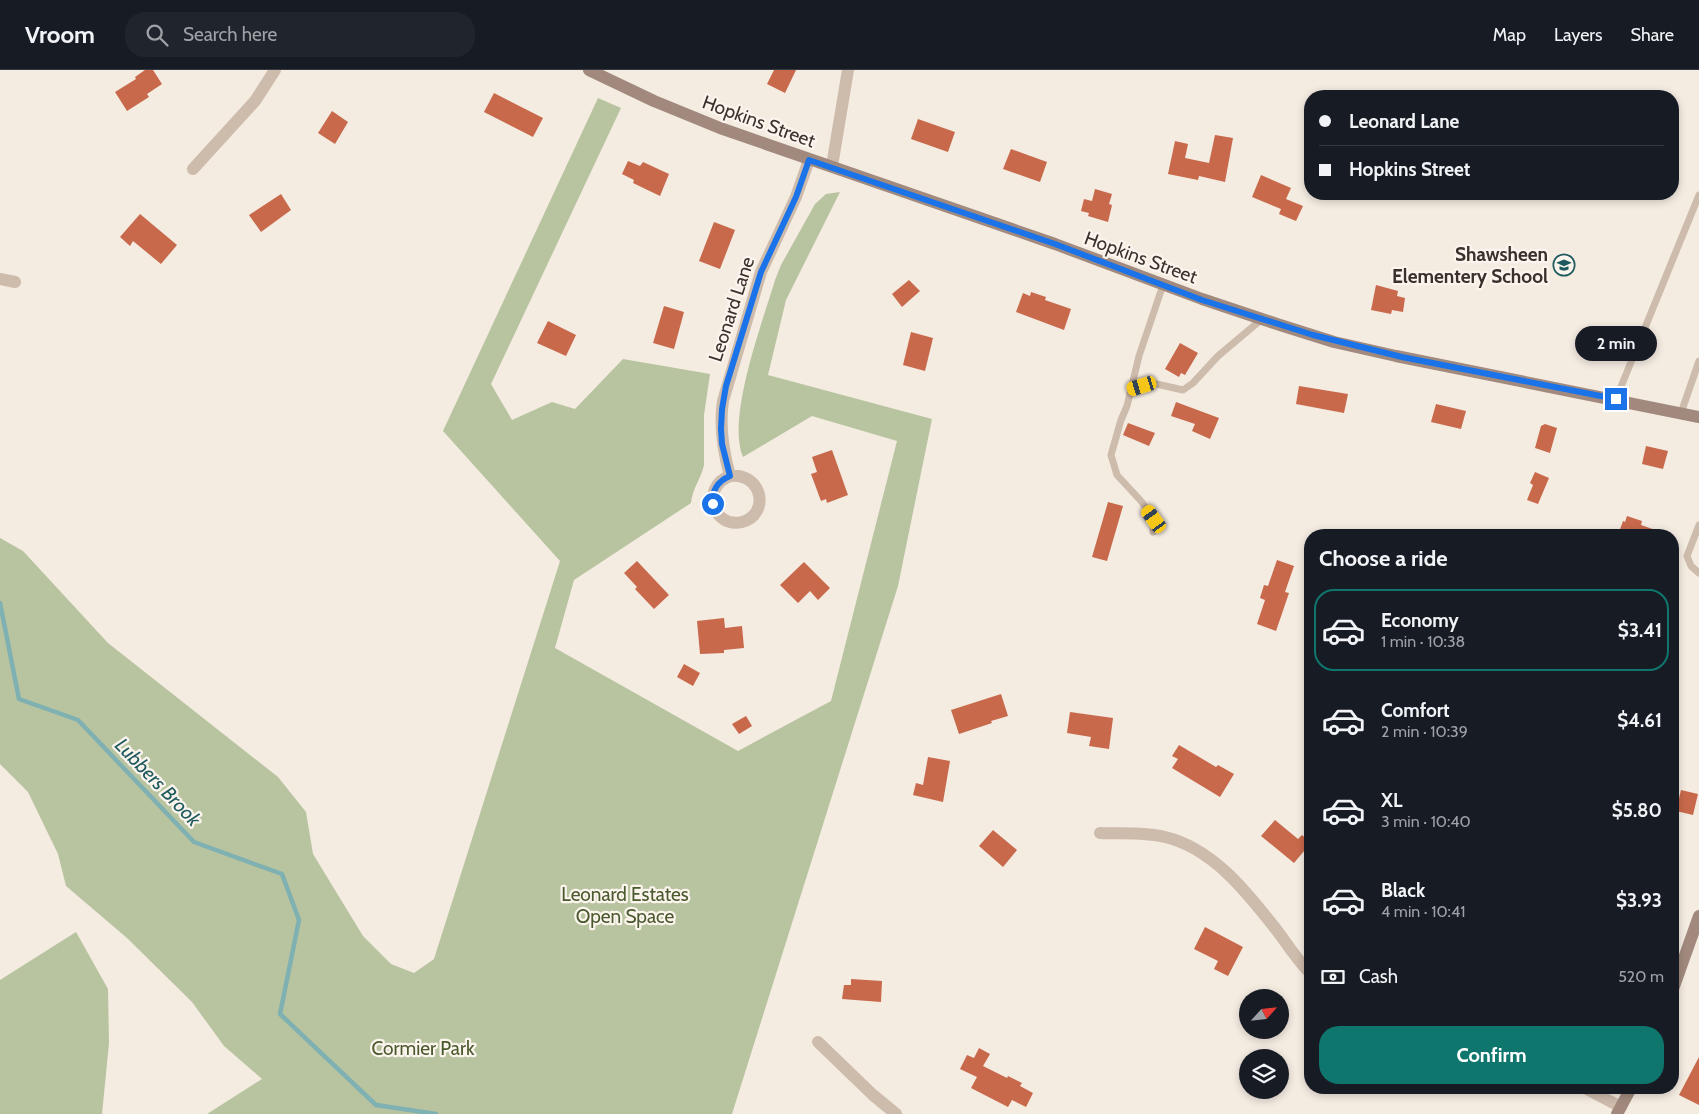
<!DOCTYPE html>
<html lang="en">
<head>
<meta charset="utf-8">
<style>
  body { margin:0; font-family:Cabin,sans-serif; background:#20242c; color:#f1f3f6; height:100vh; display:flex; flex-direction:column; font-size:19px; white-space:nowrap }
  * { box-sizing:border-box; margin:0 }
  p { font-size:16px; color:#9ea1a6 }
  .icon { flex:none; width:28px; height:28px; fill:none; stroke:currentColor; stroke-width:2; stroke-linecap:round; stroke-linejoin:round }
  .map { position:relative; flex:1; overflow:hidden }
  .details { position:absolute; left:1304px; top:459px; width:375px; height:565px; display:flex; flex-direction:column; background:#171b24; border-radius:20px; box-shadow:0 2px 8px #0003 }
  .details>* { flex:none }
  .guide { position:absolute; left:1304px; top:20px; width:375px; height:110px; border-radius:20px; box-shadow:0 2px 8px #0003; display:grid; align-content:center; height:110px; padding:0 15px; background:#171b24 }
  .needle { width:32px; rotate:63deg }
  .controls { position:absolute; left:1239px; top:919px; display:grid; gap:10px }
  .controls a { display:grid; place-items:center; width:50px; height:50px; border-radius:50%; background:#171b24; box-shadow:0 2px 8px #0003; font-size:25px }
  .end { position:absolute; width:22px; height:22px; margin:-11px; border:6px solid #1a73e8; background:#fff; box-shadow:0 0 0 2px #fff }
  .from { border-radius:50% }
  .bubble { position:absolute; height:35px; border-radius:18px; background:#171b24; box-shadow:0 2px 8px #0003; font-size:16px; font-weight:700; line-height:35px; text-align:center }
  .car { position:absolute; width:15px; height:30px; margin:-15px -8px; border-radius:6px; box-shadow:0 0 4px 1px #0007; background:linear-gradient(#f5c518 24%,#345 0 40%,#f5c518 0 76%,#345 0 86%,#f5c518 0) }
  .guide b { display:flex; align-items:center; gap:18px; height:48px; font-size:19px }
  .guide b+b { border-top:1px solid #363941 }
  .guide i { width:12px; height:12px; background:#f1f3f6 }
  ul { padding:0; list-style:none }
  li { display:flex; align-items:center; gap:15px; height:82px; margin:0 10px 8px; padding:0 5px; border:2px solid transparent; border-radius:20px }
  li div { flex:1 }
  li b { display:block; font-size:19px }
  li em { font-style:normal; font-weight:700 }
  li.current { border-color:#0f766e }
  li>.icon { width:45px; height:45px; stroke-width:1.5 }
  h2 { padding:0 15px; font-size:22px; line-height:60px }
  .pay { display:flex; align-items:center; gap:12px; height:55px; padding:0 15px; font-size:19px }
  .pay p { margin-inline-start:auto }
  .cta { display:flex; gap:10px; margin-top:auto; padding:10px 15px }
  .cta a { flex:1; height:58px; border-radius:20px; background:#0f766e; color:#fff; font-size:20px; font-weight:700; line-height:58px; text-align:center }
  header { display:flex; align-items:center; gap:30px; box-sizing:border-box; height:70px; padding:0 25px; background:#171b24; border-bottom:1px solid #363941 }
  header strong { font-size:24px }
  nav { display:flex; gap:28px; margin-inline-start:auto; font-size:18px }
  .search { width:350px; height:45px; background:#20242c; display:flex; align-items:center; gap:12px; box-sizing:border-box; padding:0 18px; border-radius:20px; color:#9ea1a6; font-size:19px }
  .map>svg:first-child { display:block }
  .green { fill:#b8c4a0 }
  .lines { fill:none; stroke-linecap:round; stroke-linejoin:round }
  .stream { stroke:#7fb0b2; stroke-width:4.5 }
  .building { fill:#c8694b }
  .lane { stroke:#cdbbac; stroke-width:7 }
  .street { stroke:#cdbbac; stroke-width:12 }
  .secondary { stroke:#a18a7d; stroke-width:12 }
  .route { stroke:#1a73e8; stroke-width:6 }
  .labels { text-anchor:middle; stroke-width:4.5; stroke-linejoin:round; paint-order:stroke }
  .street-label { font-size:19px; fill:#3b302b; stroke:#fbf5ee }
  .poi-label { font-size:19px; font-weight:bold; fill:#3b302b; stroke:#fbf5ee; text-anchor:end }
  .park-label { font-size:19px; fill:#4a5a2e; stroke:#fbf5ee }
  .water-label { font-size:20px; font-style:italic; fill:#1f5a5e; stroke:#fbf5ee }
</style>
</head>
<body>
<header>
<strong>Vroom</strong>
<div class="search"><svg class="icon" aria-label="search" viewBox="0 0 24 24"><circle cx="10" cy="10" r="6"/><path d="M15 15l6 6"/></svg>Search here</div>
<nav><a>Map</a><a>Layers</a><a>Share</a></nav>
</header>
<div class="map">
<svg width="1699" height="1044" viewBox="0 0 1699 1044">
  <rect width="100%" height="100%" fill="#f4ebe1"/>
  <g class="green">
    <path d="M 598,28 L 621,38 L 491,314 L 512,350 L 552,332 L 575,339 L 623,289 L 710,304 L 704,345 L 704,395 C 701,409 692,419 691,433 L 574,510 L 555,578 L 738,681 L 831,631 L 897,371 L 812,346 L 743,387 C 726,348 763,251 775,210 L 781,195 L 815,134 L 826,124 L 840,122 L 786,230 L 768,305 L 932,349 L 898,516 L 732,1044 L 207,1044 L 262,1009 L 224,976 L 192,932 L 127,868 L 66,816 L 58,784 L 28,722 L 0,694 L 0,468 L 23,481 L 108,573 L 278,707 L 306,742 L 313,784 L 363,866 L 391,894 L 414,903 L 434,889 L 560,491 L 443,361 Z"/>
    <polygon points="76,862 108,919 109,973 102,1044 0,1044 0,910"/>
  </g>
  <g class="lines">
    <polyline class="stream" points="0,533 19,629 78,650 194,772 282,804 299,850 280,944 376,1035 436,1044"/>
  </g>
  <g class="building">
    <polygon points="145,0 153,0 162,14 147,24 149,27 127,41 115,22 136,9 135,7"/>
    <polygon points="774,0 796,0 785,23 767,14"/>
    <polygon points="494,23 543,48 533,67 484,42"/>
    <polygon points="332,41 348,52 335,74 318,63"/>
    <polygon points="918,49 955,62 948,82 911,69"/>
    <polygon points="1215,65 1233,68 1225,112 1199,106 1198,110 1168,104 1175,71 1188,74 1185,88 1209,93"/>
    <polygon points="1011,79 1047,92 1040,112 1003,99"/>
    <polygon points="628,91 640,96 643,92 669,104 660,126 633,113 634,110 622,104"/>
    <polygon points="1261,105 1291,118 1286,129 1303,136 1296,151 1279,144 1281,139 1252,127"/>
    <polygon points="1095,119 1112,124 1109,134 1112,135 1108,152 1088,146 1089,143 1081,141 1084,129 1092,131"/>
    <polygon points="281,124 291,140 261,162 249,145"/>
    <polygon points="140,144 177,175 161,194 133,171 130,176 120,167"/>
    <polygon points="714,152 735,160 720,199 699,191"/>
    <polygon points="909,210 920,221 902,237 892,224"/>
    <polygon points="1376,215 1398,221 1397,226 1405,228 1403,242 1392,240 1391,244 1371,240"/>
    <polygon points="1031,222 1046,227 1045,230 1071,239 1064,260 1016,242 1023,223 1030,226"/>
    <polygon points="664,236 684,242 674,279 653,273"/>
    <polygon points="548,251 576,265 566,286 537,273"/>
    <polygon points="911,262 933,268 925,301 903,295"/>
    <polygon points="1180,273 1198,283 1185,305 1181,303 1179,307 1165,299"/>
    <polygon points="1299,316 1348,324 1344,343 1296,334"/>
    <polygon points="1176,332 1219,348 1210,369 1192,361 1195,354 1171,346"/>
    <polygon points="1436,334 1466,341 1461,359 1431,352"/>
    <polygon points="1128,353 1155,363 1149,376 1123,365"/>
    <polygon points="1545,354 1557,358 1550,383 1535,378 1541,356"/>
    <polygon points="1646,376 1668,381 1663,399 1642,394"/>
    <polygon points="832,380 848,425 827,433 826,429 821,431 811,404 817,402 812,387"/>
    <polygon points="1535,402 1549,408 1538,434 1527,430 1533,415 1530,413"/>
    <polygon points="1108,432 1123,436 1107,491 1092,487"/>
    <polygon points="1627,446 1642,451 1641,455 1664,463 1663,465 1618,465 1623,451 1625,452"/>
    <polygon points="1277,490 1294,496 1285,522 1289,523 1276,561 1257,554 1265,530 1260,528 1264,515 1268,516"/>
    <polygon points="637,491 669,525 654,539 635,519 637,517 624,503"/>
    <polygon points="804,492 830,518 818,530 810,521 798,533 780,515"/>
    <polygon points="724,548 725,558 742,556 744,578 724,580 724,583 700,584 697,551"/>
    <polygon points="684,594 700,603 693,616 677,607"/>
    <polygon points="1001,624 1008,646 991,651 992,653 959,664 951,640"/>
    <polygon points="1070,642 1113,648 1109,679 1089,676 1091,667 1067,663"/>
    <polygon points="746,646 752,656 739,664 732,654"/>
    <polygon points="1179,675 1216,697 1218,695 1234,704 1220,727 1172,698 1178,689 1172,686"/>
    <polygon points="928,687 950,691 943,732 913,725 916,713 923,715"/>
    <polygon points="1681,720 1698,724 1693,745 1676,741"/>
    <polygon points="1275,750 1298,769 1302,765 1310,772 1310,774 1294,793 1261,766"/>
    <polygon points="993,760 1017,780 1003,797 979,776"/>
    <polygon points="1205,857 1243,877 1228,906 1214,899 1218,891 1194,879"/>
    <polygon points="851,909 882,911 881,932 842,929 844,915 851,915"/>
    <polygon points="979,978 990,984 983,996 1007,1008 1008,1006 1022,1013 1020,1016 1033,1023 1026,1037 1012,1030 1008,1037 971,1018 977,1007 960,999 967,985 974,988"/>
    <polygon points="1699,987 1699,1035 1679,1025"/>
  </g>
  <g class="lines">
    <g class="lane">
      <polyline points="1131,320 1152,313 1183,320 1193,313 1218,286 1262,249"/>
      <polyline points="1616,329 1699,125"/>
      <polyline points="1681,343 1699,291"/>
      <polyline points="1699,455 1687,486 1691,496 1699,503"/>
      <polyline points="1153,462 1154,449 1141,431 1117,405 1111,385 1121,350 1127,336 1139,286 1163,215"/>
    </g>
    <g class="street">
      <polyline points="832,96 848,0"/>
      <polyline points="193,99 255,31 275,0"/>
      <polyline points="0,209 15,212"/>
      <path d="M 730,406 C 700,417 713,459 742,452 C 771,444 762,402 730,406 C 723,381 719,357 723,331 L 761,202 L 796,127 L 809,90"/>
      <path d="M 1100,763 C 1121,764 1144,762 1165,767 C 1212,778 1246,821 1275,858 C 1286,872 1297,890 1310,903"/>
      <polyline points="818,972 873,1025 896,1044"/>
      <polyline points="1585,1018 1621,1037"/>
    </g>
    <g class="secondary">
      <polyline points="589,0 654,31 720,58 1055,174 1202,229 1280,255 1334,272 1396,286 1699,347"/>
      <polyline points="1672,922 1699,846"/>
      <polyline points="1617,1044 1631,1018"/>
    </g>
  </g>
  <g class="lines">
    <path class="route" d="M 713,434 C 711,421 718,411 730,406 L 722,374 L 721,359 L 722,339 L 726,316 L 761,202 L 796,127 L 809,90 L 1055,174 L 1202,230 L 1313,265 L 1402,287 L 1616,329"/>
  </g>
  <defs>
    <g id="school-ring" transform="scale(1.125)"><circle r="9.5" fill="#fbf5ee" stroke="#1f5a5e" stroke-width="1.5"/><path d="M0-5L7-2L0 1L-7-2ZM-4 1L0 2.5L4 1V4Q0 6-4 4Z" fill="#1f5a5e"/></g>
  </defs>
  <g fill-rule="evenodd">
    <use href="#school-ring" x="1564" y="195"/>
  </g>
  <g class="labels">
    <g class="street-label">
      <text transform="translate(759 51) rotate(20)" y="7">Hopkins Street</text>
      <text transform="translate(1141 187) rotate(20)" y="7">Hopkins Street</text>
      <text transform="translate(731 239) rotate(-72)" y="7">Leonard Lane</text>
    </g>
    <g class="poi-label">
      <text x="1548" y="191">Shawsheen<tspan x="1548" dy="22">Elementery School</tspan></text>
    </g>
    <g class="park-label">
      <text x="625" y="831">Leonard Estates<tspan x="625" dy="22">Open Space</tspan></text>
      <text x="423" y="985">Cormier Park</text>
    </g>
    <g class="water-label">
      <text transform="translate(158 712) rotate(46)" y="7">Lubbers Brook</text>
    </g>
  </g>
</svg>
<div class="controls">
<a><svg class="needle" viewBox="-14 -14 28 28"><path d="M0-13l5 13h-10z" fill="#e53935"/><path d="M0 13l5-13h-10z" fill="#9ea1a6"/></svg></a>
<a><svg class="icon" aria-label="layers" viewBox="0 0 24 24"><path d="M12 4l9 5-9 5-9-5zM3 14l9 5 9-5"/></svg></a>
</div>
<i class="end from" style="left:713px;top:434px"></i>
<i class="end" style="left:1616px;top:329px"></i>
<div class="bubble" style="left:1575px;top:256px;width:82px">2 min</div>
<i class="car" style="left:1142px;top:316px;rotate:253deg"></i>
<i class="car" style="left:1154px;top:449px;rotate:324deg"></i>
<div class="guide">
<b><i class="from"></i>Leonard Lane</b>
<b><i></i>Hopkins Street</b>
</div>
<section class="details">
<h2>Choose a ride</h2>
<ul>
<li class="current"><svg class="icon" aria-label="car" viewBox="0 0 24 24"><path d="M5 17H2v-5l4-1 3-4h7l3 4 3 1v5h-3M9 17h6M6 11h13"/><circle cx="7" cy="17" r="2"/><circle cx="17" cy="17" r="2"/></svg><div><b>Economy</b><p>1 min · 10:38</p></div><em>$3.41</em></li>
<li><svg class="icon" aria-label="car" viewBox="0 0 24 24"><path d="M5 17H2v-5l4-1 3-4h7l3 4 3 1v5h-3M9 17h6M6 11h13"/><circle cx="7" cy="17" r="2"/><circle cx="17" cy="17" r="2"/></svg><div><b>Comfort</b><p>2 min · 10:39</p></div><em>$4.61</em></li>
<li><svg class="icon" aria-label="car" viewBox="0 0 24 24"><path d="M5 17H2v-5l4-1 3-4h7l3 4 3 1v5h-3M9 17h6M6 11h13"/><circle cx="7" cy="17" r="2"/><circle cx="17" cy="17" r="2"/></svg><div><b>XL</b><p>3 min · 10:40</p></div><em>$5.80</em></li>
<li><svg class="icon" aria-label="car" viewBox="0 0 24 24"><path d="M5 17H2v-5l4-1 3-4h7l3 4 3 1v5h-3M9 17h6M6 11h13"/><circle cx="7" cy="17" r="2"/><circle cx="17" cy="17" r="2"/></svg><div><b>Black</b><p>4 min · 10:41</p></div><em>$3.93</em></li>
</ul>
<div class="pay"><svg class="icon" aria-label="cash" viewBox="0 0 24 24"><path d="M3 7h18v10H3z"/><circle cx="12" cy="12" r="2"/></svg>Cash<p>520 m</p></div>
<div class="cta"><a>Confirm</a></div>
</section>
</div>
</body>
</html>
